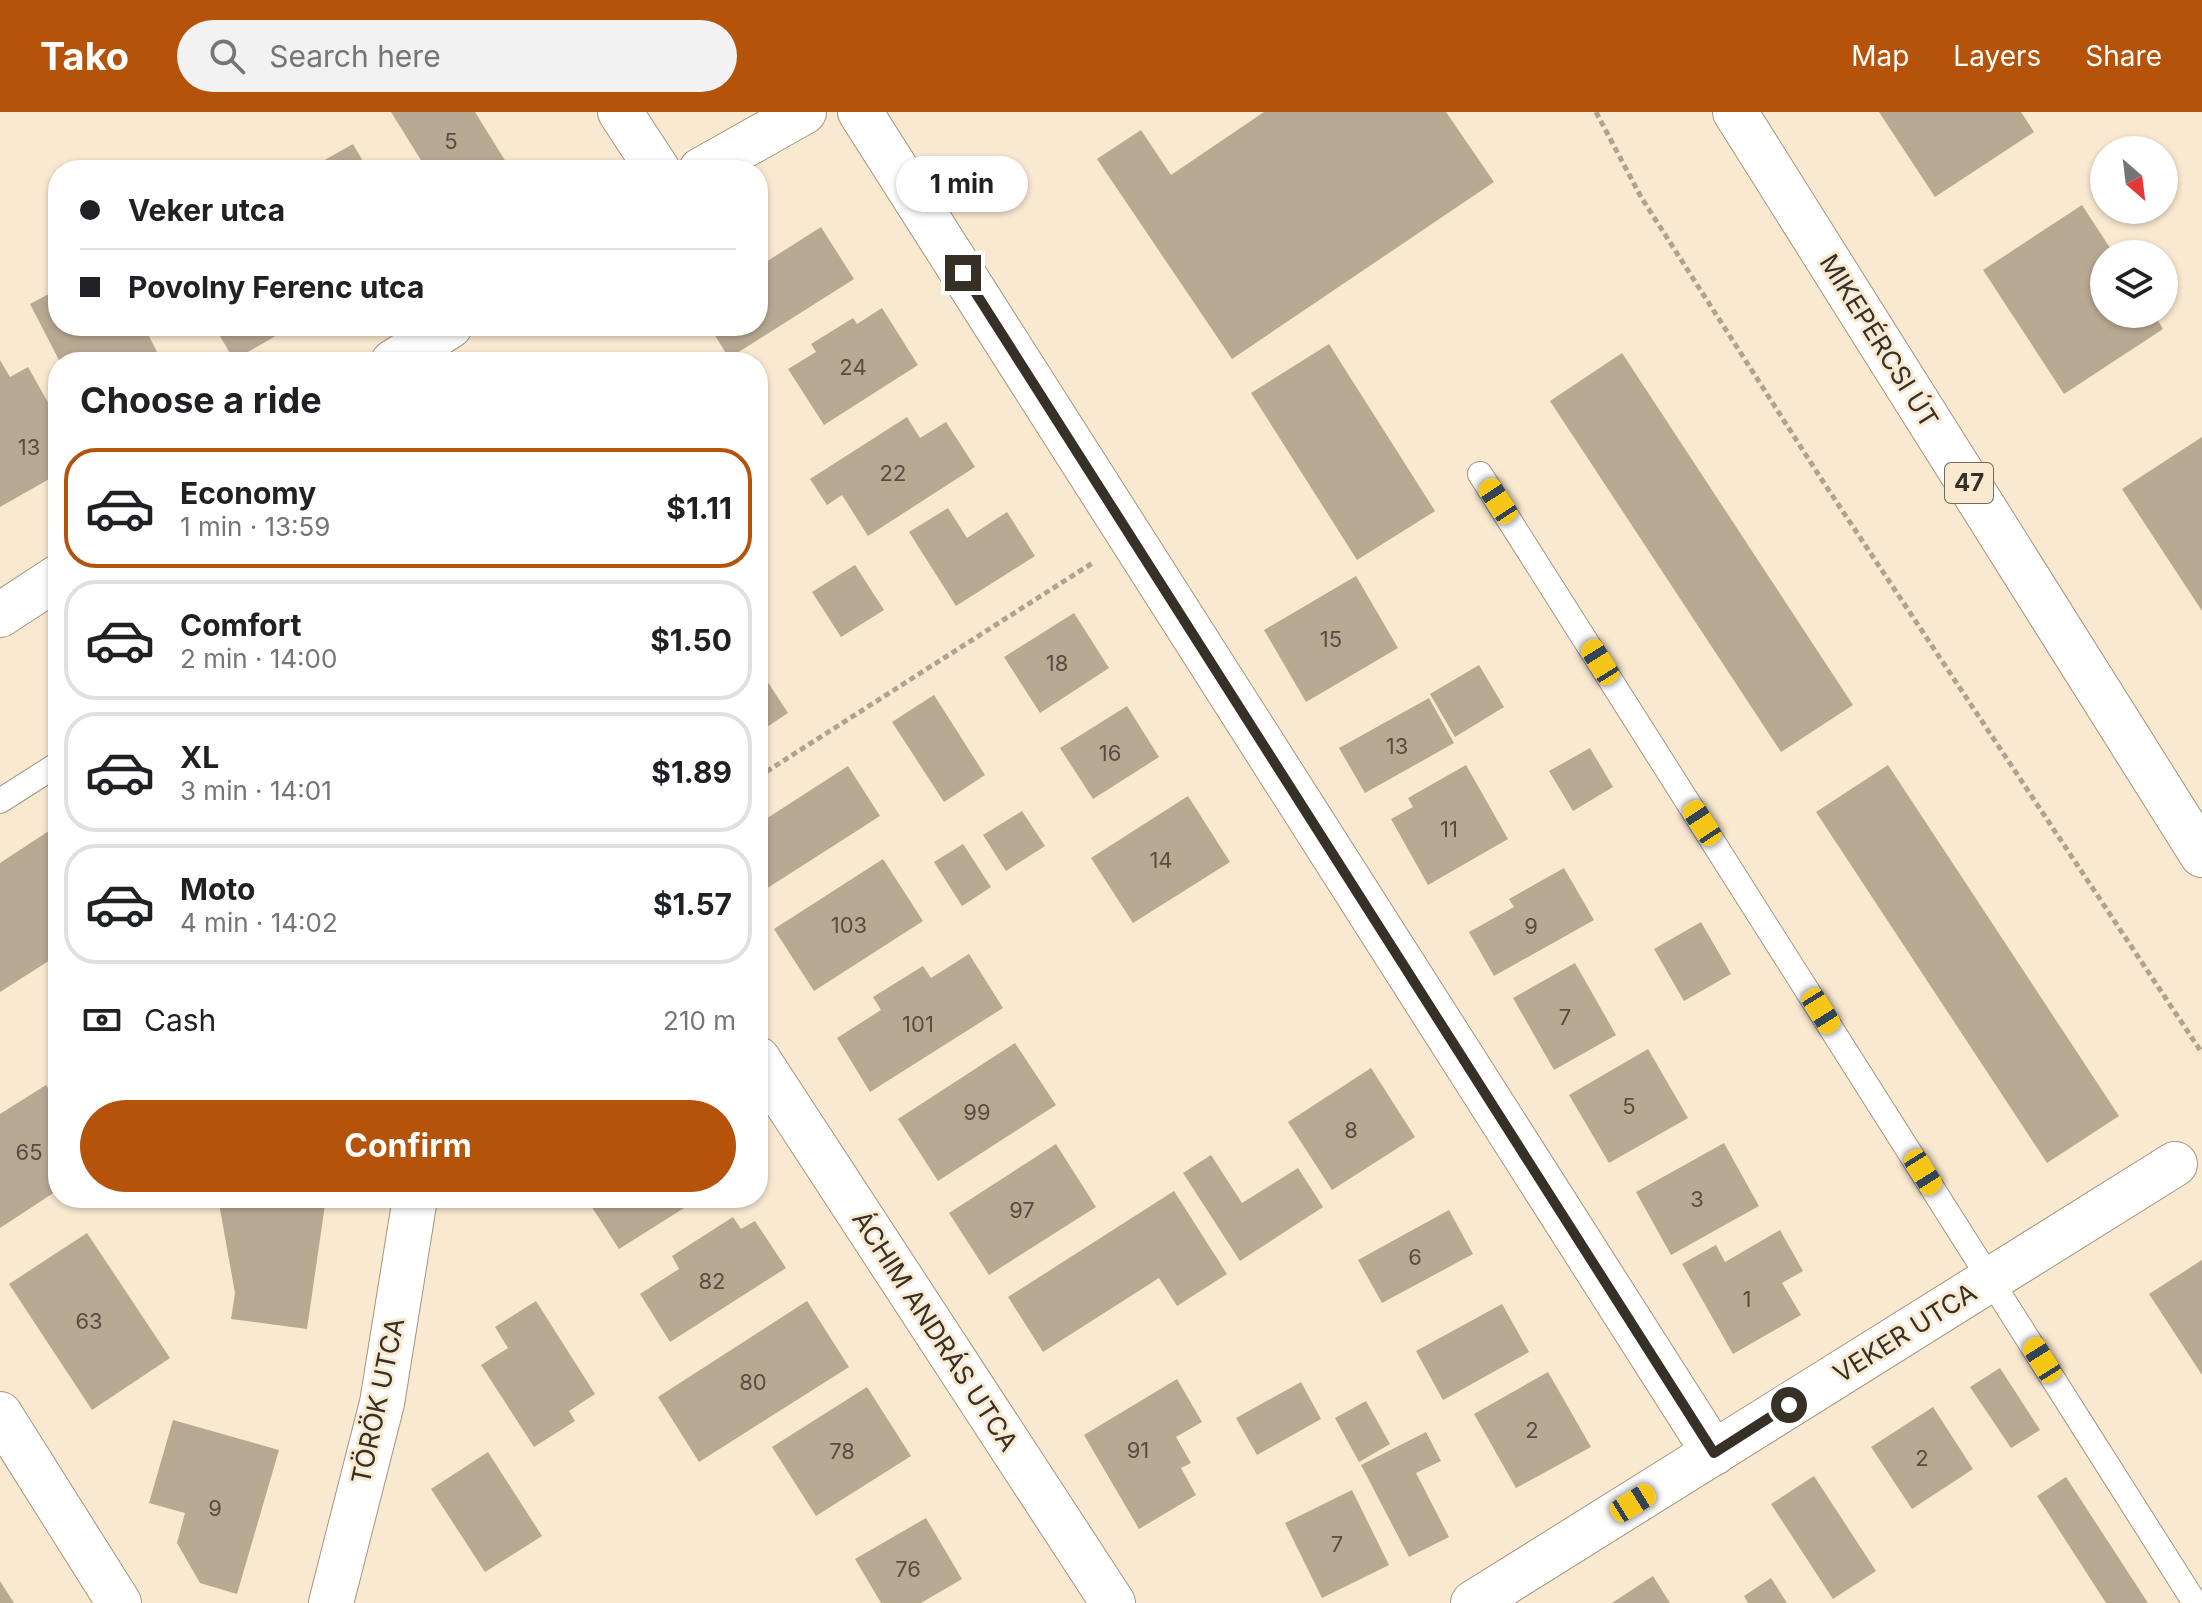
<!DOCTYPE html>
<html lang="en">
<head>
<meta charset="utf-8">
<style>
  body { margin:0; font-family:Inter,sans-serif; background:#f2f2f2; color:#202124; height:100vh; display:flex; flex-direction:column; font-size:30px; white-space:nowrap }
  * { box-sizing:border-box; margin:0 }
  p { font-size:26px; color:#757577 }
  .icon { flex:none; width:44px; height:44px; fill:none; stroke:currentColor; stroke-width:2; stroke-linecap:round; stroke-linejoin:round }
  .map { position:relative; flex:1; overflow:hidden }
  .panel { position:absolute; left:48px; top:240px; width:720px; height:856px; display:flex; flex-direction:column; background:#fff; border-radius:32px; box-shadow:0 2px 6px #0004 }
  .panel>* { flex:none }
  .top-card { position:absolute; left:48px; top:48px; width:720px; height:176px; border-radius:32px; box-shadow:0 2px 6px #0004; display:grid; align-content:center; height:176px; padding:0 32px; background:#fff }
  .needle { width:52px; rotate:152deg }
  .controls { position:absolute; left:2090px; top:24px; display:grid; gap:16px }
  .controls a { display:grid; place-items:center; width:88px; height:88px; border-radius:50%; background:#fff; box-shadow:0 2px 6px #0004; font-size:40px }
  .end { position:absolute; width:36px; height:36px; margin:-18px; border:10px solid #363027; background:#fff; box-shadow:0 0 0 4px #fff }
  .from { border-radius:50% }
  .bubble { position:absolute; height:56px; border-radius:28px; background:#fff; box-shadow:0 2px 6px #0004; font-size:26px; font-weight:700; line-height:56px; text-align:center }
  .car { position:absolute; width:24px; height:48px; margin:-24px -12px; border-radius:10px; box-shadow:0 0 6px 2px #0007; background:linear-gradient(#f5c518 24%,#345 0 40%,#f5c518 0 76%,#345 0 86%,#f5c518 0) }
  .top-card b { display:flex; align-items:center; gap:28px; height:76px; font-size:30px }
  .top-card b+b { border-top:2px solid #e0e0e0 }
  .top-card i { width:20px; height:20px; background:#202124 }
  ul { padding:0; list-style:none }
  li { display:flex; align-items:center; gap:24px; height:120px; margin:0 16px 12px; padding:0 16px; border:4px solid #e0e0e0; border-radius:32px }
  li div { flex:1 }
  li b { display:block; font-size:30px }
  li em { font-style:normal; font-weight:700 }
  li.selected { border-color:#b45309 }
  li>.icon { width:72px; height:72px; stroke-width:1.5 }
  h2 { padding:0 32px; font-size:36px; line-height:96px }
  .pay { display:flex; align-items:center; gap:20px; height:88px; padding:0 32px; font-size:30px }
  .pay p { margin-inline-start:auto }
  .button { display:flex; gap:16px; margin-top:auto; padding:16px 32px }
  .button a { flex:1; height:92px; border-radius:48px; background:#b45309; color:#fff; font-size:32px; font-weight:700; line-height:92px; text-align:center }
  header { display:flex; align-items:center; gap:48px; box-sizing:border-box; height:112px; padding:0 40px; background:#b45309; color:#fff }
  header strong { font-size:38px }
  nav { display:flex; gap:44px; margin-inline-start:auto; font-size:28px }
  .search { width:560px; height:72px; background:#f2f2f2; display:flex; align-items:center; gap:20px; box-sizing:border-box; padding:0 28px; border-radius:44px; color:#757577; font-size:30px }
  .map>svg:first-child { display:block }
  .building { fill:#b8a993 }
  .lines { fill:none; stroke-linecap:round; stroke-linejoin:round }
  .service-casing { stroke:#a4957f; stroke-width:26 }
  .minor-casing { stroke:#a4957f; stroke-width:46 }
  .primary-casing { stroke:#a4957f; stroke-width:46 }
  .path { stroke:#afa391; stroke-width:5; stroke-dasharray:6 4; stroke-linecap:butt }
  .service { stroke:#fff; stroke-width:24 }
  .minor { stroke:#fff; stroke-width:44 }
  .primary { stroke:#fff; stroke-width:44 }
  .route { stroke:#363027; stroke-width:10 }
  .labels { text-anchor:middle; stroke-width:6; stroke-linejoin:round; paint-order:stroke }
  .number-label { font-size:22px; fill:#564e42 }
  .shield { fill:#f9e9d1; stroke:#70685a; stroke-width:2 }
  .shield-label { font-size:24px; font-weight:bold; fill:#363027 }
  .street-label { font-size:26px; fill:#363027; stroke:#f9e9d1 }
</style>
</head>
<body>
<header>
<strong>Tako</strong>
<div class="search"><svg class="icon" aria-label="search" viewBox="0 0 24 24"><circle cx="10" cy="10" r="6"/><path d="M15 15l6 6"/></svg>Search here</div>
<nav><a>Map</a><a>Layers</a><a>Share</a></nav>
</header>
<div class="map">
<svg width="2202" height="1491" viewBox="0 0 2202 1491">
  <rect width="100%" height="100%" fill="#f9e9d1"/>
  <g class="building">
    <polygon points="391,0 475,0 511,58 427,58"/>
    <polygon points="1264,0 1446,0 1494,70 1232,247 1097,47 1141,18 1171,63"/>
    <polygon points="1879,0 2021,0 2034,20 1935,85"/>
    <polygon points="353,32 368,58 307,58"/>
    <polygon points="2082,93 2114,142 2104,142 2104,202 2154,202 2163,217 2064,282 1983,158"/>
    <polygon points="821,115 854,167 729,246 709,214 758,214 758,155"/>
    <polygon points="58,177 58,214 144,214 162,250 60,250 30,192"/>
    <polygon points="882,196 918,253 824,313 788,257 816,240 811,232 853,206 857,212"/>
    <polygon points="214,214 293,214 234,248"/>
    <polygon points="1329,232 1435,399 1357,448 1251,281"/>
    <polygon points="1622,241 1853,593 1781,640 1550,289"/>
    <polygon points="0,248 10,265 28,255 58,308 58,362 0,395"/>
    <polygon points="907,305 920,326 946,310 975,355 868,424 842,383 827,393 810,367"/>
    <polygon points="2202,325 2202,499 2122,377"/>
    <polygon points="948,396 967,426 1007,400 1035,444 956,494 909,420"/>
    <polygon points="855,453 884,498 841,525 812,480"/>
    <polygon points="1356,464 1398,536 1306,590 1264,518"/>
    <polygon points="1074,501 1109,556 1040,601 1004,545"/>
    <polygon points="1479,553 1504,595 1455,625 1430,582"/>
    <polygon points="758,555 788,601 758,621"/>
    <polygon points="934,583 985,663 944,690 892,610"/>
    <polygon points="1429,586 1454,631 1365,681 1339,636"/>
    <polygon points="1127,594 1159,645 1093,687 1060,636"/>
    <polygon points="1590,636 1613,675 1573,699 1549,659"/>
    <polygon points="1466,653 1508,727 1428,773 1391,707 1413,695 1408,686"/>
    <polygon points="1888,653 2119,1004 2047,1051 1816,700"/>
    <polygon points="848,654 880,704 758,782 758,712"/>
    <polygon points="1188,684 1230,750 1133,811 1091,746"/>
    <polygon points="1022,699 1045,734 1006,759 983,723"/>
    <polygon points="58,713 58,843 0,880 0,751"/>
    <polygon points="963,732 991,775 962,794 934,750"/>
    <polygon points="883,747 923,809 814,879 774,817"/>
    <polygon points="1564,756 1594,808 1494,864 1469,820 1514,795 1509,787"/>
    <polygon points="1701,810 1731,862 1684,889 1654,837"/>
    <polygon points="969,842 1003,896 870,980 837,926 881,898 873,885 923,854 931,866"/>
    <polygon points="1575,851 1616,923 1554,958 1513,886"/>
    <polygon points="1015,931 1056,993 938,1069 898,1007"/>
    <polygon points="1648,937 1688,1006 1609,1051 1569,983"/>
    <polygon points="1371,956 1415,1025 1332,1078 1288,1010"/>
    <polygon points="46,973 58,991 58,1078 0,1116 0,1002"/>
    <polygon points="1724,1031 1759,1094 1671,1143 1636,1080"/>
    <polygon points="1056,1032 1096,1095 989,1163 949,1101"/>
    <polygon points="1211,1043 1242,1091 1298,1056 1323,1095 1240,1149 1183,1061"/>
    <polygon points="1174,1079 1227,1162 1177,1194 1159,1166 1043,1240 1008,1185"/>
    <polygon points="218,1086 326,1086 307,1217 231,1207 235,1181"/>
    <polygon points="586,1086 700,1086 619,1137"/>
    <polygon points="1449,1098 1473,1142 1382,1191 1358,1148"/>
    <polygon points="733,1105 741,1117 755,1109 786,1156 670,1230 640,1182 679,1157 672,1144"/>
    <polygon points="1780,1118 1803,1159 1782,1171 1801,1203 1733,1242 1682,1152 1716,1133 1725,1150"/>
    <polygon points="87,1121 170,1246 92,1298 9,1172"/>
    <polygon points="2202,1148 2202,1263 2149,1182"/>
    <polygon points="536,1189 595,1282 569,1299 575,1309 534,1335 481,1253 508,1236 495,1215"/>
    <polygon points="807,1189 849,1255 699,1350 658,1285"/>
    <polygon points="1502,1192 1529,1240 1443,1288 1416,1239"/>
    <polygon points="2000,1256 2040,1318 2011,1336 1970,1275"/>
    <polygon points="1548,1260 1591,1335 1516,1376 1474,1302"/>
    <polygon points="1177,1267 1202,1310 1176,1325 1191,1351 1181,1356 1196,1383 1139,1417 1084,1323"/>
    <polygon points="1301,1270 1321,1307 1257,1343 1236,1306"/>
    <polygon points="867,1275 911,1344 816,1404 772,1335"/>
    <polygon points="1366,1289 1390,1332 1359,1350 1335,1306"/>
    <polygon points="1933,1295 1973,1357 1912,1397 1871,1335"/>
    <polygon points="173,1308 279,1338 237,1482 200,1471 177,1431 185,1401 149,1391"/>
    <polygon points="1426,1320 1441,1349 1416,1361 1449,1425 1409,1445 1361,1353"/>
    <polygon points="488,1340 542,1424 485,1460 431,1377"/>
    <polygon points="1814,1364 1876,1459 1833,1487 1771,1392"/>
    <polygon points="2066,1365 2148,1491 2106,1491 2037,1384"/>
    <polygon points="1352,1378 1389,1453 1322,1486 1285,1411"/>
    <polygon points="926,1406 962,1467 921,1491 881,1491 855,1447"/>
    <polygon points="1653,1464 1670,1491 1612,1491"/>
    <polygon points="1771,1466 1787,1491 1748,1491 1744,1484"/>
    <polygon points="0,1469 14,1491 0,1491"/>
  </g>
  <g class="lines">
    <g class="service-casing">
      <g id="service">
        <polyline points="1480,362 2195,1491"/>
        <polyline points="0,689 58,652"/>
      </g>
    </g>
    <g class="minor-casing">
      <g id="minor">
        <polyline points="620,0 658,58"/>
        <polyline points="860,0 1714,1341"/>
        <polyline points="701,58 804,0"/>
        <polyline points="393,250 450,214"/>
        <polyline points="0,503 58,465"/>
        <polyline points="758,947 1113,1491"/>
        <polyline points="0,1302 119,1491"/>
        <polyline points="331,1491 382,1291 415,1086"/>
        <polyline points="1473,1491 2175,1052"/>
      </g>
    </g>
    <g class="primary-casing">
      <polyline id="primary" points="1735,0 2202,743"/>
    </g>
    <g class="path">
      <polyline points="1596,0 1641,85 1820,365 2202,941"/>
      <polyline points="758,665 1094,450"/>
    </g>
    <use href="#service" class="service"/>
    <use href="#minor" class="minor"/>
    <use href="#primary" class="primary"/>
  </g>
  <g class="lines">
    <polyline class="route" points="963,161 1714,1341 1789,1293"/>
  </g>
  <g class="labels">
    <g class="number-label">
      <text x="451" y="37">5</text>
      <text x="853" y="263">24</text>
      <text x="29" y="343">13</text>
      <text x="893" y="369">22</text>
      <text x="1331" y="535">15</text>
      <text x="1057" y="559">18</text>
      <text x="1397" y="642">13</text>
      <text x="1110" y="649">16</text>
      <text x="1449" y="725">11</text>
      <text x="1161" y="756">14</text>
      <text x="849" y="821">103</text>
      <text x="1531" y="822">9</text>
      <text x="1565" y="913">7</text>
      <text x="918" y="920">101</text>
      <text x="1629" y="1002">5</text>
      <text x="977" y="1008">99</text>
      <text x="1351" y="1026">8</text>
      <text x="29" y="1048">65</text>
      <text x="1697" y="1095">3</text>
      <text x="1022" y="1106">97</text>
      <text x="1415" y="1153">6</text>
      <text x="712" y="1177">82</text>
      <text x="1747" y="1195">1</text>
      <text x="89" y="1217">63</text>
      <text x="753" y="1278">80</text>
      <text x="1532" y="1326">2</text>
      <text x="1138" y="1346">91</text>
      <text x="842" y="1347">78</text>
      <text x="1922" y="1354">2</text>
      <text x="215" y="1404">9</text>
      <text x="1337" y="1440">7</text>
      <text x="908" y="1465">76</text>
    </g>
    <rect class="shield" x="1945" y="351" width="48" height="40" rx="6"/>
    <g class="shield-label">
      <text x="1969" y="379">47</text>
    </g>
    <g class="street-label">
      <text transform="translate(1879 229) rotate(58)" y="9">MIKEPÉRCSI ÚT</text>
      <text transform="translate(935 1219) rotate(57)" y="9">ÁCHIM ANDRÁS UTCA</text>
      <text transform="translate(1905 1221) rotate(-32)" y="9">VEKER UTCA</text>
      <text transform="translate(378 1289) rotate(-78)" y="9">TÖRÖK UTCA</text>
    </g>
  </g>
</svg>
<div class="controls">
<a><svg class="needle" viewBox="-14 -14 28 28"><path d="M0-13l5 13h-10z" fill="#e53935"/><path d="M0 13l5-13h-10z" fill="#757577"/></svg></a>
<a><svg class="icon" aria-label="layers" viewBox="0 0 24 24"><path d="M12 4l9 5-9 5-9-5zM3 14l9 5 9-5"/></svg></a>
</div>
<i class="end from" style="left:1789px;top:1293px"></i>
<i class="end" style="left:963px;top:161px"></i>
<div class="bubble" style="left:896px;top:44px;width:132px">1 min</div>
<i class="car" style="left:1498px;top:389px;rotate:327deg"></i>
<i class="car" style="left:1600px;top:550px;rotate:328deg"></i>
<i class="car" style="left:1702px;top:711px;rotate:327deg"></i>
<i class="car" style="left:1821px;top:899px;rotate:148deg"></i>
<i class="car" style="left:1923px;top:1060px;rotate:148deg"></i>
<i class="car" style="left:2042px;top:1248px;rotate:328deg"></i>
<i class="car" style="left:1633px;top:1391px;rotate:58deg"></i>
<div class="top-card">
<b><i class="from"></i>Veker utca</b>
<b><i></i>Povolny Ferenc utca</b>
</div>
<section class="panel">
<h2>Choose a ride</h2>
<ul>
<li class="selected"><svg class="icon" aria-label="car" viewBox="0 0 24 24"><path d="M5 17H2v-5l4-1 3-4h7l3 4 3 1v5h-3M9 17h6M6 11h13"/><circle cx="7" cy="17" r="2"/><circle cx="17" cy="17" r="2"/></svg><div><b>Economy</b><p>1 min · 13:59</p></div><em>$1.11</em></li>
<li><svg class="icon" aria-label="car" viewBox="0 0 24 24"><path d="M5 17H2v-5l4-1 3-4h7l3 4 3 1v5h-3M9 17h6M6 11h13"/><circle cx="7" cy="17" r="2"/><circle cx="17" cy="17" r="2"/></svg><div><b>Comfort</b><p>2 min · 14:00</p></div><em>$1.50</em></li>
<li><svg class="icon" aria-label="car" viewBox="0 0 24 24"><path d="M5 17H2v-5l4-1 3-4h7l3 4 3 1v5h-3M9 17h6M6 11h13"/><circle cx="7" cy="17" r="2"/><circle cx="17" cy="17" r="2"/></svg><div><b>XL</b><p>3 min · 14:01</p></div><em>$1.89</em></li>
<li><svg class="icon" aria-label="car" viewBox="0 0 24 24"><path d="M5 17H2v-5l4-1 3-4h7l3 4 3 1v5h-3M9 17h6M6 11h13"/><circle cx="7" cy="17" r="2"/><circle cx="17" cy="17" r="2"/></svg><div><b>Moto</b><p>4 min · 14:02</p></div><em>$1.57</em></li>
</ul>
<div class="pay"><svg class="icon" aria-label="cash" viewBox="0 0 24 24"><path d="M3 7h18v10H3z"/><circle cx="12" cy="12" r="2"/></svg>Cash<p>210 m</p></div>
<div class="button"><a>Confirm</a></div>
</section>
</div>
</body>
</html>
